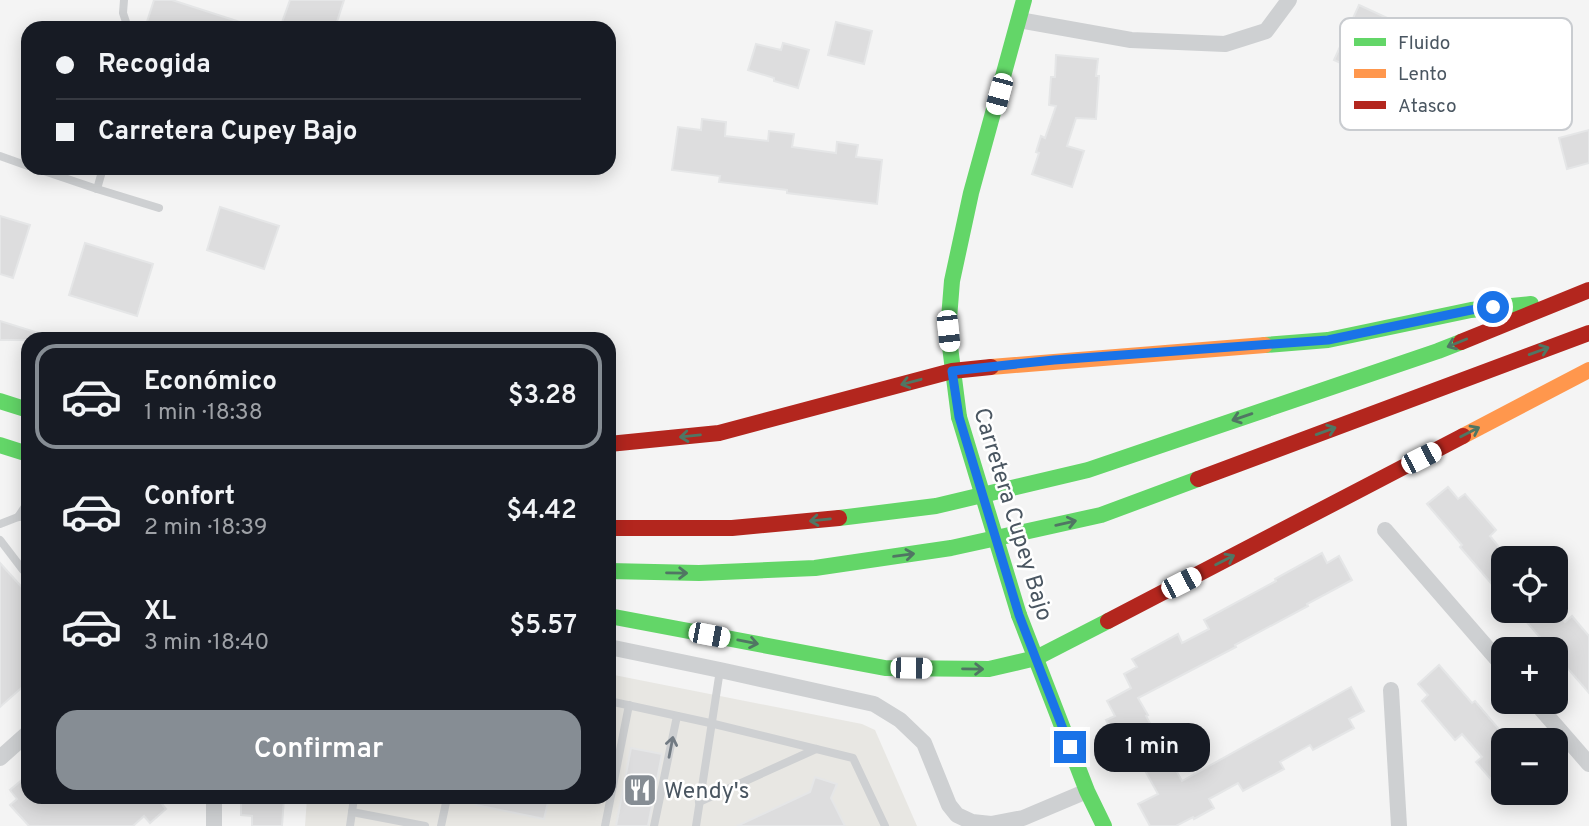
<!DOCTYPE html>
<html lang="es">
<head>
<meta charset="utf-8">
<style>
  body { margin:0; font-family:Overpass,sans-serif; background:#242831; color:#f1f3f6; height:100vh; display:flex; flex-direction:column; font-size:26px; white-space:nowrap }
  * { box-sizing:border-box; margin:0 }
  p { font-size:23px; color:#9ea1a6 }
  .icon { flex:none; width:38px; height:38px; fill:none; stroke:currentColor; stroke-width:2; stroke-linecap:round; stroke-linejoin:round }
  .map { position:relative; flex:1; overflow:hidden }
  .sheet { position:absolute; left:21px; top:332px; width:595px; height:472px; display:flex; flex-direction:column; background:#171b24; border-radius:21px; box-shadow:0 4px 18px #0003 }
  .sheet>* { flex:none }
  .hud { position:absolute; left:21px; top:21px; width:595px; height:154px; border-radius:21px; box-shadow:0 4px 18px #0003; display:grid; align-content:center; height:154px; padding:0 35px; background:#171b24 }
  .fabs { position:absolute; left:1491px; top:546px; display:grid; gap:14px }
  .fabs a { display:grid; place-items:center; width:77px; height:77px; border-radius:14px; background:#171b24; box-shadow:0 4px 18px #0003; font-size:35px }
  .end { position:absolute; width:32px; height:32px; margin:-16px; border:9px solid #1a73e8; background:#fff; box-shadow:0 0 0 4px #fff }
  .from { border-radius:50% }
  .bubble { position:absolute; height:49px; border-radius:21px; background:#171b24; box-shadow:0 4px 18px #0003; font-size:23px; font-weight:600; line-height:49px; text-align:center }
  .car { position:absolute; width:21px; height:42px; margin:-21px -10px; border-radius:9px; box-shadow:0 0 5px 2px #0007; background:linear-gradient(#fff 24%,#345 0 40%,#fff 0 76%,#345 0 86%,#fff 0) }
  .hud b { display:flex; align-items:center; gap:24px; height:66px; font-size:26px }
  .hud b+b { border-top:2px solid #363941 }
  .hud i { width:18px; height:18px; background:#f1f3f6 }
  ul { padding:12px 0 0; list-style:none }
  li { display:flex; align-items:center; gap:21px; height:105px; margin:0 14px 10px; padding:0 21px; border:4px solid transparent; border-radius:21px }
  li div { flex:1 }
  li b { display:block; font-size:26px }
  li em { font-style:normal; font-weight:600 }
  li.on { border-color:#868d94 }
  li>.icon { width:63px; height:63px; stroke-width:1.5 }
  .action { display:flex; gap:14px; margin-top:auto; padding:14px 35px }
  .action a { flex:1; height:80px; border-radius:21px; background:#868d94; color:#fff; font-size:28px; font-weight:600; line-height:80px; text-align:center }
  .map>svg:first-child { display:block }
  .commercial { fill:#e8e7e3 }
  .building { fill:#ddddde; stroke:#e5e6e7; stroke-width:2 }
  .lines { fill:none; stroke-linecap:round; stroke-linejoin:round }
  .lane { stroke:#ced0d2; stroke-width:8 }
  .street { stroke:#ced0d2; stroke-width:16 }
  .fast { stroke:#63d668; stroke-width:16 }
  .slow { stroke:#ff974d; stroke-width:16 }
  .jam { stroke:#b3261e; stroke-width:16 }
  .fast-bridge { stroke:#63d668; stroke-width:16 }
  .oneway { stroke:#507663 }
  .oneway2 { stroke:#727b83 }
  .route { stroke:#1a73e8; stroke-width:9 }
  .labels { text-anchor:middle; stroke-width:5; stroke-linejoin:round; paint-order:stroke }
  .street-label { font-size:23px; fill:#4a5661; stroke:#fff }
  .poi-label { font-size:23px; fill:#4a5661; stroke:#fff; text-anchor:start }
  .key { fill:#fff; stroke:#c9ccd0; stroke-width:2 }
  .key-label { font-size:19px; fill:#4a5661 }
</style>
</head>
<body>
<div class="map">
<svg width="1589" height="826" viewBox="0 0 1589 826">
  <rect width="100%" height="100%" fill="#f4f4f4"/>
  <polygon class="commercial" points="609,674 862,724 875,730 917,826 305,826 307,798 609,798"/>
  <g class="building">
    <polygon points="154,0 172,0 249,25 248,28 145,28"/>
    <polygon points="290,0 344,0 335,28 280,28"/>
    <polygon points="1359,5 1396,22 1371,77 1334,60"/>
    <polygon points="836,22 872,31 864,64 828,55"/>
    <polygon points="783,43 809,50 798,88 774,81 774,78 748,70 756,44 781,50"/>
    <polygon points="1056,55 1098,59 1096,76 1099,76 1096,119 1076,118 1067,146 1084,151 1072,187 1032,174 1039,153 1036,152 1041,136 1045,138 1056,106 1049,105 1051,77 1055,77"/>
    <polygon points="702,119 726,122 725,136 768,141 769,131 794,134 792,147 836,153 837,142 858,145 856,157 882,160 877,204 787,193 787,190 719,182 720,176 672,170 678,127 701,130"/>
    <polygon points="1589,130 1589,163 1567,169 1559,138"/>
    <polygon points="220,207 279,226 264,269 207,250"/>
    <polygon points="0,216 30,225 13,278 0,274"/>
    <polygon points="85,243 153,264 137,316 69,295"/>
    <polygon points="0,321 48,336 48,340 0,340"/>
    <polygon points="1448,487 1458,499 1465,494 1496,530 1490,536 1503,552 1503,597 1460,547 1462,545 1427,504"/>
    <polygon points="1322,553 1327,563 1339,556 1352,580 1307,604 1308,606 1235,645 1236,647 1138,698 1148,715 1146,716 1182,781 1351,687 1364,711 1349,719 1354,728 1313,750 1310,745 1280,762 1284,769 1243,791 1238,783 1209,799 1214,808 1194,819 1193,817 1176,826 1150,826 1138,804 1158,794 1138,758 1129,763 1106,720 1115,716 1107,701 1131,688 1124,674 1137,667 1132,659 1178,634 1182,643 1209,629 1204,620 1276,581 1275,579"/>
    <polygon points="0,563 28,594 28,682 0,707"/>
    <polygon points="1517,611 1556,611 1565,622 1572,616 1589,636 1589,693 1556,655 1556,649 1550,649"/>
    <polygon points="1439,665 1472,703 1475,701 1503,734 1503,793 1476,762 1482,757 1462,734 1455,740 1422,701 1428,695 1418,684"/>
    <polygon points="631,748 662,754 648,826 616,826"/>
    <polygon points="28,775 28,798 157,798 166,809 150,823 144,816 133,826 29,826 10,805 17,799 10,790"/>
    <polygon points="815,777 837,784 831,798 845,826 737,826 810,792"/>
    <polygon points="241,798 284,798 282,826 252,826 252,816 241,815"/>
    <polygon points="476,798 549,798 544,819 476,805"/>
  </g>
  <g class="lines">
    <g class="lane">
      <polyline points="124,0 123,13 128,28"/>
      <polyline points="0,156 28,166"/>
      <polyline points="35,168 97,189 159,208"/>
      <polyline points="97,189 103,168"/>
      <polyline points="18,517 28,502"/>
      <polyline points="0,524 18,517 28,517"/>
      <polyline points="0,540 23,570 28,566"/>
      <polyline points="609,701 710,723 853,758 885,826"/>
      <polyline points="354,798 352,812 425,826"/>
      <polyline points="699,802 816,749"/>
      <polyline points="350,826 352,812"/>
      <polyline points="441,826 447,798"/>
      <polyline points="605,826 629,705"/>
      <polyline points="654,826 677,716"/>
      <polyline points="696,826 720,670"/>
    </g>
    <g class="street">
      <polyline points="1019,20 1131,40 1225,44 1266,31 1289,0"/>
      <polyline points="1385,530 1503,666"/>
      <polyline points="609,647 720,670 874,704 900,720 924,743 949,805 957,815 972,822 991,824 1023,818 1087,791"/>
      <polyline points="1391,690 1399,826"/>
      <polyline points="1535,702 1589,764"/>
      <polyline points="0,758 28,733"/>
      <polyline points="214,798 214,826"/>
    </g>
    <g class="fast">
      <polyline points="1265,345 1328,340 1471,310 1531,304"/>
      <polyline points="0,401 28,410"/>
      <polyline points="959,417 948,331 952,281 971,193 1024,0"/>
      <polyline points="0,445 28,454"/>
      <polyline points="839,518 936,506 1088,470 1438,351 1461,342"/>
      <polyline points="609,571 699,573 815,568 951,548 1101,515 1198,479"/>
      <polyline points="1019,615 1087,791 1104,826"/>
      <polyline points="609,616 885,668 989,669 1036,658 1108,621"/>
    </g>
    <g class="slow">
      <polyline points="991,367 1265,345"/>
      <polyline points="1463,436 1589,370"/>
    </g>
    <g class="jam">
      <polyline points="1461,342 1589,290"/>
      <polyline points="609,444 719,433 952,371 991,367"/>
      <polyline points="1198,479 1589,333"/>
      <polyline points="609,528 732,528 839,518"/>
      <polyline points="1108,621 1463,436"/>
    </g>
    <polyline class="fast-bridge" points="959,417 1019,615"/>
  </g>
  <defs><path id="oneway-shaft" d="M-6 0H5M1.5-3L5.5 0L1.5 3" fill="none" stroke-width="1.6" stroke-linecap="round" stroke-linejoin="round" transform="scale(1.75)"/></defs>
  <g class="oneway">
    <use href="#oneway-shaft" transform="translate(1457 343) rotate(158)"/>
    <use href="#oneway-shaft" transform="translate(1539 351) rotate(-20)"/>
    <use href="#oneway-shaft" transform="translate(911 382) rotate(165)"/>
    <use href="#oneway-shaft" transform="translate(1242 417) rotate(161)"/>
    <use href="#oneway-shaft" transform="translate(1326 431) rotate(-20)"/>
    <use href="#oneway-shaft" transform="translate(1470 432) rotate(-27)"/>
    <use href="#oneway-shaft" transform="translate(690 436) rotate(174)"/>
    <use href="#oneway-shaft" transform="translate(820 520) rotate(174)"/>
    <use href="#oneway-shaft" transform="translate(1066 523) rotate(-13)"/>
    <use href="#oneway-shaft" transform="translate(904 555) rotate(-8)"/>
    <use href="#oneway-shaft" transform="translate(1225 560) rotate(-27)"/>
    <use href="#oneway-shaft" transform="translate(677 573) rotate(1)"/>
    <use href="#oneway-shaft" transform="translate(748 642) rotate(11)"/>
    <use href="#oneway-shaft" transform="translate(973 669) rotate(1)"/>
  </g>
  <use class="oneway2" href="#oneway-shaft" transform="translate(671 747) rotate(-79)"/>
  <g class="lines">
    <polyline class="route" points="1070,747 1019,615 959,417 952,371 1054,360 1328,340 1471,310 1493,307"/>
  </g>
  <defs>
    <g id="restaurant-square" transform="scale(1.75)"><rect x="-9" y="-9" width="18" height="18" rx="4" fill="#868d94" stroke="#fff"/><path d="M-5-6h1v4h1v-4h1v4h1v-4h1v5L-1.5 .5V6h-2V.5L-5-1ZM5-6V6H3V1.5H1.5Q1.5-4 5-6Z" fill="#fff"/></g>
  </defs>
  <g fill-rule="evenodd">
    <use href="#restaurant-square" x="640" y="790"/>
  </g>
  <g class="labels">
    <g class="street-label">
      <text transform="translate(1014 514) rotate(73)" y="8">Carretera Cupey Bajo</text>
    </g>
    <g class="poi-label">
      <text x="664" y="798">Wendy's</text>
    </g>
  </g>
  <rect x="1340" y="18" width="232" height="112" rx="10" class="key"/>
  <rect x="1354" y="38" width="32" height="8" fill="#63d668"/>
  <rect x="1354" y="69" width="32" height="9" fill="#ff974d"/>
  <rect x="1354" y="101" width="32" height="8" fill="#b3261e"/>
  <g class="key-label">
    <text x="1398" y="49">Fluido</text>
    <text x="1398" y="80">Lento</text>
    <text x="1398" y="112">Atasco</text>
  </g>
</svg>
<div class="fabs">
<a><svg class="icon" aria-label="locate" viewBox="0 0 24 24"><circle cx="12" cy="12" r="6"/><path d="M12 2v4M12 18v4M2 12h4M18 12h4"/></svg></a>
<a>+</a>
<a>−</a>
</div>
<i class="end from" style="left:1493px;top:307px"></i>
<i class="end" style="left:1070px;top:747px"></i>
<div class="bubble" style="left:1094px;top:723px;width:116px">1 min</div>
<i class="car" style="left:999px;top:94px;rotate:195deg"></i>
<i class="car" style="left:948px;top:331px;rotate:174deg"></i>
<i class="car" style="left:1421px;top:458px;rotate:63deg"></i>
<i class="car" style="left:1181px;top:583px;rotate:63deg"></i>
<i class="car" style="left:709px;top:635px;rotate:101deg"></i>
<i class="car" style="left:911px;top:668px;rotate:91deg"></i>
<div class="hud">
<b><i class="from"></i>Recogida</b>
<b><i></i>Carretera Cupey Bajo</b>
</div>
<section class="sheet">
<ul>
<li class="on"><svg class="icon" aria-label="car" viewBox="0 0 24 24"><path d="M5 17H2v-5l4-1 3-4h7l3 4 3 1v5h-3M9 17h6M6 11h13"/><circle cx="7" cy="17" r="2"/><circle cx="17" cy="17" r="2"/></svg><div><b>Económico</b><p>1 min · 18:38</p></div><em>$3.28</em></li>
<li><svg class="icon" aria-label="car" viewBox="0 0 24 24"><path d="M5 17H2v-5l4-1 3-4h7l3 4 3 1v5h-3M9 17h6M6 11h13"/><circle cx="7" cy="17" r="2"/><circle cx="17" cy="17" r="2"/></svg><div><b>Confort</b><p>2 min · 18:39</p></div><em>$4.42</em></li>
<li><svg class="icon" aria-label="car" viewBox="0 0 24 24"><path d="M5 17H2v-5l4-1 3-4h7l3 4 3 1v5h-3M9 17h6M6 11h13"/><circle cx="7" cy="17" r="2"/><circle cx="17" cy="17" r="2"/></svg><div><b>XL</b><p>3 min · 18:40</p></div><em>$5.57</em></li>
</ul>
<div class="action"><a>Confirmar</a></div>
</section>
</div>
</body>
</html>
